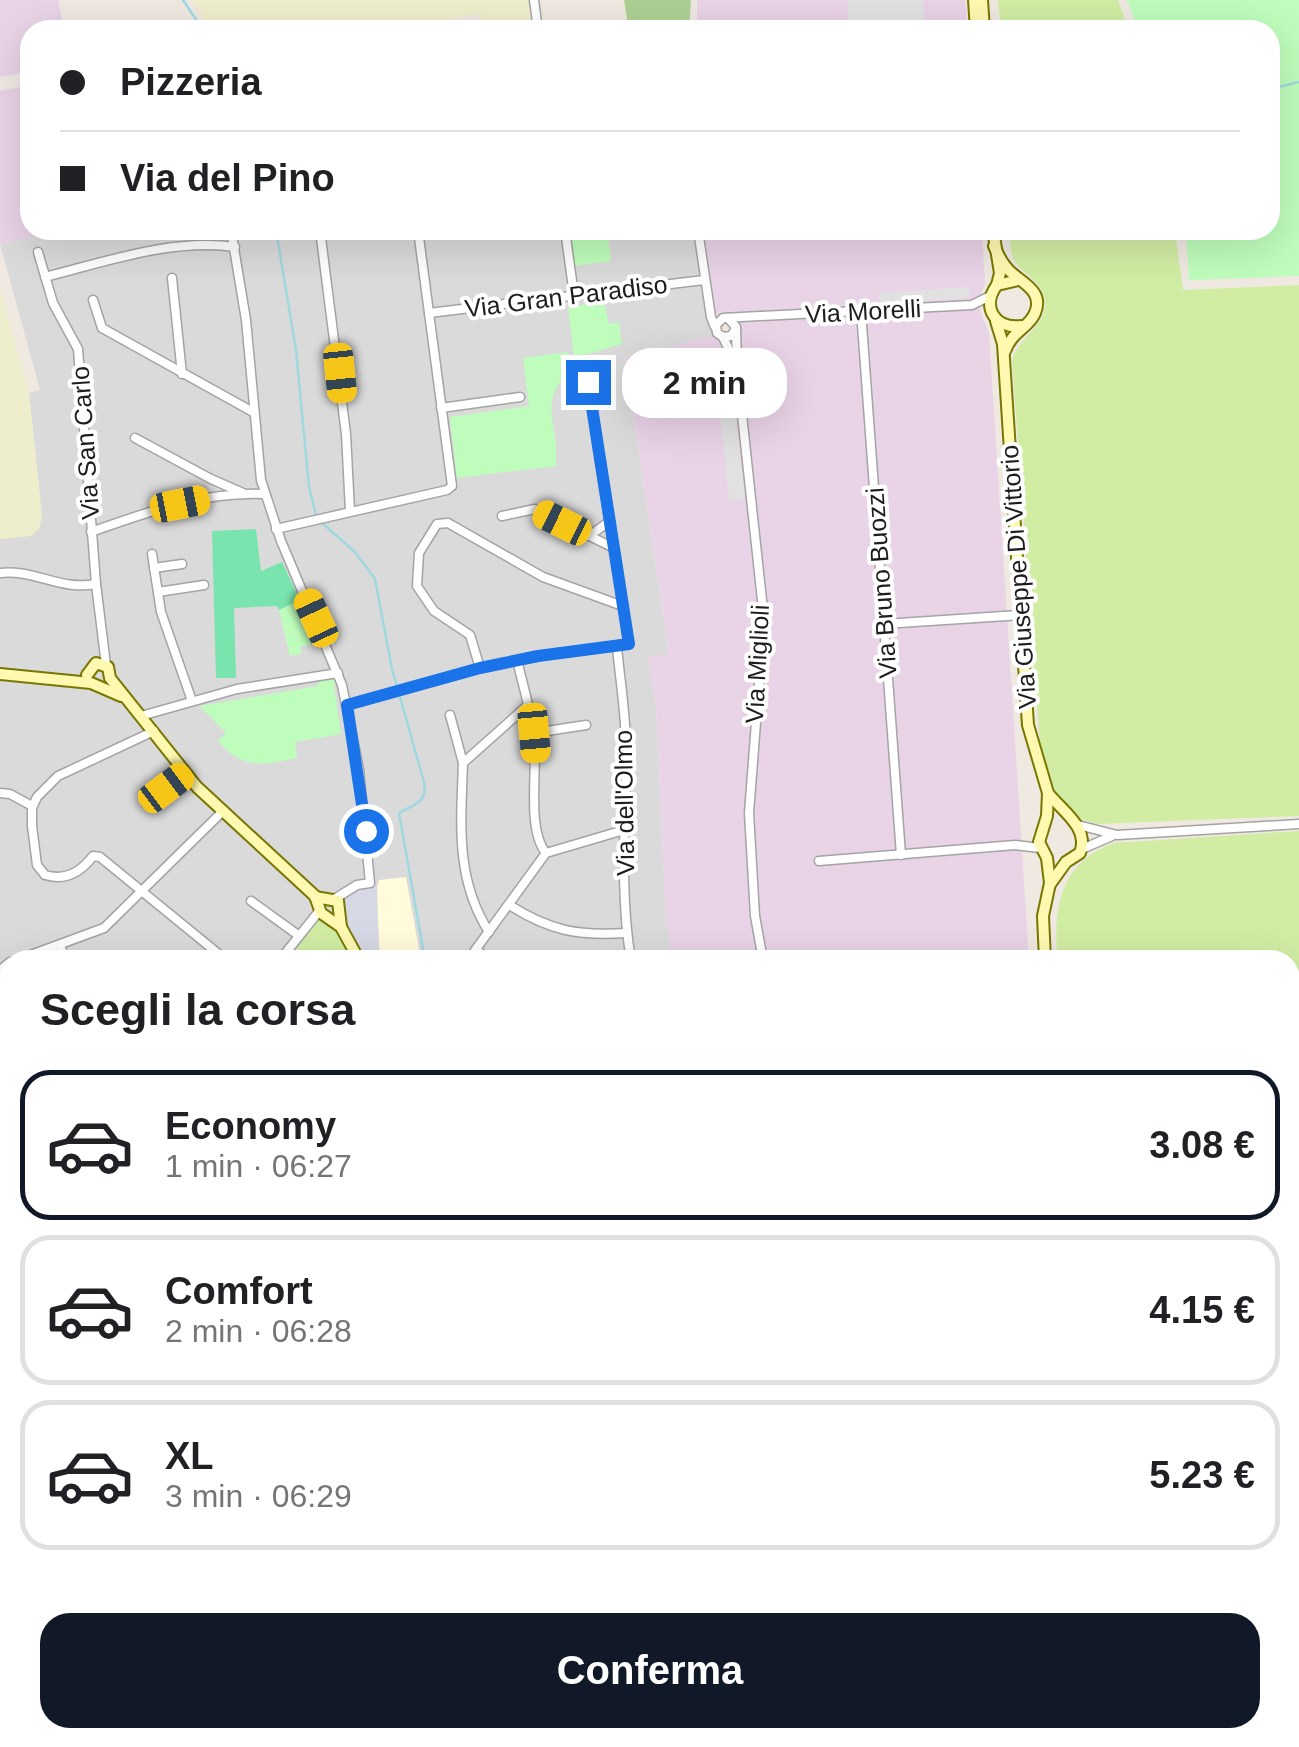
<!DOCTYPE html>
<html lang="it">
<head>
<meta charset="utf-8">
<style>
  body { margin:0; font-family:Helvetica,sans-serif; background:#f2f2f2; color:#202124; height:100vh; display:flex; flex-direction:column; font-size:38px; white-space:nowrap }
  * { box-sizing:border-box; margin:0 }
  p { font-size:32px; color:#757577 }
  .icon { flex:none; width:55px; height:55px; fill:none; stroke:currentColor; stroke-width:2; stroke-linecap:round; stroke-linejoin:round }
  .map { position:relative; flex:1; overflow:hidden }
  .drawer { position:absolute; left:0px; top:950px; width:1300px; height:798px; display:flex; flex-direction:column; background:#fff; border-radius:30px 30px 0 0; box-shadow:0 10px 40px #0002 }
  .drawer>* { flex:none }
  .hud { position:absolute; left:20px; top:20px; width:1260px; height:220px; border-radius:30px; box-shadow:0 10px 40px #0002; display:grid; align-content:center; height:220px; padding:0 40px; background:#fff }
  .end { position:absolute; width:45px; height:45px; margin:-22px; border:12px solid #1a73e8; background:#fff; box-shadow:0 0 0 5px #fff }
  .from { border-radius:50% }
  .bubble { position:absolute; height:70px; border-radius:30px; background:#fff; box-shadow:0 10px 40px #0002; font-size:32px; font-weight:600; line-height:70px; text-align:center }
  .car { position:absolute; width:30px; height:60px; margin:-30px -15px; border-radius:12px; box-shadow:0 0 8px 2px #0007; background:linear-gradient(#f5c518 24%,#345 0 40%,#f5c518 0 76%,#345 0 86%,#f5c518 0) }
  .hud b { display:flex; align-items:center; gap:35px; height:95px; font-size:38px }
  .hud b+b { border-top:2px solid #e0e0e0 }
  .hud i { width:25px; height:25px; background:#202124 }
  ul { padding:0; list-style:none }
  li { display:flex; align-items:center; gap:30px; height:150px; margin:0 20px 15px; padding:0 20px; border:5px solid #e0e0e0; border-radius:30px }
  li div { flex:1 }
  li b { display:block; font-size:38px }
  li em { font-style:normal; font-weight:600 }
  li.current { border-color:#111827 }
  li>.icon { width:90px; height:90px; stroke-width:1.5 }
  h2 { padding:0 40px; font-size:45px; line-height:120px }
  .primary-button { display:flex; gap:20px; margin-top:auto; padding:20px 40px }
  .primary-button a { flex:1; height:115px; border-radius:30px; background:#111827; color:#fff; font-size:40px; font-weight:600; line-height:115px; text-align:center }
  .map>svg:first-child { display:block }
  .residential { fill:#dbdada }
  .industrial { fill:#e9d3e7 }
  .education { fill:#fffbdb }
  .farmland { fill:#efeecc }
  .grass { fill:#d1eda4 }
  .forest { fill:#add194 }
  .park { fill:#befdbb }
  .pitch { fill:#7ae4ae }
  .parking { fill:#e1e1e1 }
  .plaza { fill:#d6d8e5 }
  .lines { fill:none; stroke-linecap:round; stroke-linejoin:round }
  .stream { stroke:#9fd9e0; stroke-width:2.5 }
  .street-casing { stroke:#a4a4a4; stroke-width:11 }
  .secondary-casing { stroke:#787700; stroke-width:14 }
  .primary-casing { stroke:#965200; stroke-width:15 }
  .street { stroke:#fff; stroke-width:8 }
  .secondary { stroke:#fef9b1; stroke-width:10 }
  .primary { stroke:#ffc697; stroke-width:11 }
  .route { stroke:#1a73e8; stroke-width:12 }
  .labels { text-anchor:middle; stroke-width:8; stroke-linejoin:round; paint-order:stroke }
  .street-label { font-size:25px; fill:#1d1d1d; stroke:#fff }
</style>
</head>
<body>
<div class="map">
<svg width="1299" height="1747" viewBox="0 0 1299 1747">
  <rect width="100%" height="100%" fill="#efe9e2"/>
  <g class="residential">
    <polygon points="71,230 701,230 715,336 625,358 669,655 648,657 656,706 666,921 672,960 10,960 10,1325 0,1323 0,539 31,535 42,516 29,393 40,390 0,244"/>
    <polygon points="10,1397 10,1738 963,1738 960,1747 0,1747 0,1400"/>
  </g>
  <g class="industrial">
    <polygon points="0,0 58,0 64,30 30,30 30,72 0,77"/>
    <polygon points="697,0 965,0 968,30 697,30"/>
    <polygon points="30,85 30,230 71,230 0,244 0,91"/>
    <polygon points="701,230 982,230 985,283 978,304 989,334 1029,960 672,960 666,921 656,706 648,657 669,654 625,357 715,336 720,342 737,336 735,319 718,315 713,309"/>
    <polygon points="1299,1035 1299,1384 1290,1385 1290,1036"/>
  </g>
  <polygon class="education" points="406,877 421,960 380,960 376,891 379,880"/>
  <g class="farmland">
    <polygon points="192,0 528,0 532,30 483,30 480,14 384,30 211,30"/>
    <polygon points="0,287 29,393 42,516 39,529 31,536 0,539"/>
  </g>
  <g class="grass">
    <polygon points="998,0 1118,0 1129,30 1001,30"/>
    <path d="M 1010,230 L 1175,230 L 1183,290 L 1299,285 L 1299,816 L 1098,824 L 1080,819 L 1067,809 L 1056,793 L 1040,744 L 1012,361 C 1017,339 1042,329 1045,307 C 1047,284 1026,277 1015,262 C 1009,253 1011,240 1010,230 Z"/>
    <path d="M 1299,831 L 1299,970 L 1290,974 L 1290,960 L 1057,960 C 1054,908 1058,865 1113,843 Z"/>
    <polygon points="319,919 335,926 354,960 287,960"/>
  </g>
  <polygon class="forest" points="624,0 691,0 689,30 629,30"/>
  <g class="park">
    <polygon points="1127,0 1299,0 1299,276 1189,280 1186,230 1270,230 1270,30 1139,30"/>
    <polygon points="570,230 607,230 611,261 574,266"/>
    <polygon points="604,302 609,324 619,322 622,344 574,358 568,307"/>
    <path d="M 568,352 L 572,365 C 536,408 559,417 556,466 L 457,478 L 450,417 L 529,406 L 523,358 Z"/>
    <polygon points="300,600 321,642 300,647 301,654 290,656 279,610"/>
    <path d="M 320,679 L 329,678 L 338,682 L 334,686 L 341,734 L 295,742 L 297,758 C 263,765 243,770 218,741 L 226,733 L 200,706 L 318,686 Z"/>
    <polygon points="1299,1384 1299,1747 976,1747 979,1738 1290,1738 1290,1385"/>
  </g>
  <polygon class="pitch" points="256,529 261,571 282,562 300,600 279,610 277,606 234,608 236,678 216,678 212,531"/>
  <g class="parking">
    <polygon points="847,0 923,0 926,30 849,30"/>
    <polygon points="969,287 969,298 879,304 879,293"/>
    <polygon points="724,352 730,370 745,499 729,501 714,354"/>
  </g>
  <polygon class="plaza" points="377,882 379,960 363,960 343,927 342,900 361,886"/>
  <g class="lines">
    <g class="stream">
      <polyline points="183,0 203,30"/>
      <polyline points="1270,89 1299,82"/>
      <polyline points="276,230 296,350 309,487 316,515"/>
      <path d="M 321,522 L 355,552 L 375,579 L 392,669 L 424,782 C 428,802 415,804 399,813 L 425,960"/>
      <polyline points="346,1738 347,1747"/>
    </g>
    <g class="street-casing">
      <g id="street">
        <polyline points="534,0 538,30"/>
        <polyline points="231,230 246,320 261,480 281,541 342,685 359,769 370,883 357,885 336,898"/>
        <polyline points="320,230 346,434 350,511"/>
        <polyline points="565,230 574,295"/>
        <polyline points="698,230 711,317 715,327"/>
        <polyline points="38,252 53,303 78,349 96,584 106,665"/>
        <path d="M 45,277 C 105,262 172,238 235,247"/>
        <polyline points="172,278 182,374"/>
        <polyline points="93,300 102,328 253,412"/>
        <polyline points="861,311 901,855"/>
        <polyline points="429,313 704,280"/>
        <polyline points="728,318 736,327 737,368 764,619 749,813 755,916 763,960"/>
        <polyline points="735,330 731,336 723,337 717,333 716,325 723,318 972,305 990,296"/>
        <polyline points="723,337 736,365"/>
        <polyline points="441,408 520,397"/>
        <polyline points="135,438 211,479 243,493"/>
        <polyline points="502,516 535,509 614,548"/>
        <polyline points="276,529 447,490 452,486 418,230"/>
        <path d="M 91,532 C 147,512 205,491 265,494"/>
        <polyline points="589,536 610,521"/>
        <polyline points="152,554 161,612 192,701"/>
        <polyline points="154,568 182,564"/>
        <path d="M 0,573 C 34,569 61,591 96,584"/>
        <polyline points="158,592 204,585"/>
        <polyline points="884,624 1020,615"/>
        <path d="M 617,647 C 620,680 626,715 626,748 C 626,819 619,890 631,960"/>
        <path d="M 517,660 C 523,686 531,711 534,737 C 538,769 526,829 546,853"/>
        <polyline points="480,668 470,635 434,611 417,586 419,553 437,524 448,523 543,577 620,605"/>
        <polyline points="347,705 480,668 539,656 629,644 587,377"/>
        <polyline points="450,715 463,763"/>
        <polyline points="141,716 237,689 338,673"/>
        <path d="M 154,731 L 58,776 L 37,797 L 32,808 L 32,826 L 37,865 L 45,875 C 65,881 81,872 93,856 L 100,857 L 226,960"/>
        <polyline points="534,733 586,725"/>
        <polyline points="0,793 10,794 32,806"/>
        <polyline points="146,803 185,774"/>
        <polyline points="1078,825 1117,835 1299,824"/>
        <polyline points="1082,849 1112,836"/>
        <polyline points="819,861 1015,845 1040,848"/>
        <polyline points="251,901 298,935"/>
        <path d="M 509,905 C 550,931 578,936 626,933"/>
        <path d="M 489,932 C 455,879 461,823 463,763 L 528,705"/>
        <polyline points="60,945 65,960"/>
        <polyline points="476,950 490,960"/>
        <polyline points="17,960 104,928 222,812"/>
        <polyline points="280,960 320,910"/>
        <polyline points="468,960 546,853 624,830"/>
        <polyline points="10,962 0,970 10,1017"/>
        <polyline points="1290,1042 1299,1040"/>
        <polyline points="0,1103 10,1100"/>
        <polyline points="0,1170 4,1185 0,1187"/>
        <polyline points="0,1245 10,1243"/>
        <polyline points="1290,1300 1299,1300"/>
        <polyline points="0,1433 10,1431"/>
        <polyline points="0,1580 10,1578"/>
        <polyline points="0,1636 10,1687"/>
        <polyline points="0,1707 10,1705"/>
        <polyline points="392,1738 398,1747"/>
        <polyline points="577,1738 578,1747"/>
        <polyline points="470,1747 471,1738"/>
        <polyline points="751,1747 833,1738"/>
      </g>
    </g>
    <g class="secondary-casing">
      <g id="secondary">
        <polyline points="974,0 976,30"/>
        <polyline points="982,0 984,30"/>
        <polyline points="993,230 1000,273 997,285"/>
        <path d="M 994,246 C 998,254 1001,262 1007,268 C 1018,282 1045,289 1035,313 C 1029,328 1012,331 1005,351"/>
        <path d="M 1018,280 L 997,285 C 981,306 994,329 1021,326"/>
        <polyline points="996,321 1003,344 1028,725 1048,793 1047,816 1039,842 1047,858 1050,883 1043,916 1045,960"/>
        <polyline points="0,674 91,683 121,696"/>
        <polyline points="87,675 96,663 108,667 110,678 197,787 315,896 321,913 341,927 359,960"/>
        <path d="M 1048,793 C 1062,811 1090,828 1080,853 L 1066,862 L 1051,883"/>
        <polyline points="315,897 338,901 341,927"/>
        <polyline points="966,1747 969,1738"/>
      </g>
    </g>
    <g class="primary-casing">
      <g id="primary">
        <polyline points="1290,985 1299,982"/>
        <polyline points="1290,1000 1299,998"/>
        <polyline points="1290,1014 1299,1012"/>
        <polyline points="1290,1030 1299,1028"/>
        <polyline points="0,1329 10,1331"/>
        <polyline points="0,1375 10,1373"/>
      </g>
    </g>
    <use href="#street" class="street"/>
    <use href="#secondary" class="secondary"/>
    <use href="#primary" class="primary"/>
  </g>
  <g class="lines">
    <polyline class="route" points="366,831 347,705 480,668 538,656 629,644 588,382"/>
  </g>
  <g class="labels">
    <g class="street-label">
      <text transform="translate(566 296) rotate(-7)" y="9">Via Gran Paradiso</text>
      <text transform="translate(863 311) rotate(-3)" y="9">Via Morelli</text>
      <text transform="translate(85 443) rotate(-94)" y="9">Via San Carlo</text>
      <text transform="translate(1018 577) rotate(-94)" y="9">Via Giuseppe Di Vittorio</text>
      <text transform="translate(881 583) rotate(-94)" y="9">Via Bruno Buozzi</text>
      <text transform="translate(757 664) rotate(-87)" y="9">Via Miglioli</text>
      <text transform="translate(624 803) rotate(-91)" y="9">Via dell'Olmo</text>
    </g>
  </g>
</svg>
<i class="end from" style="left:366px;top:831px"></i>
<i class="end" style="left:588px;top:382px"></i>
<div class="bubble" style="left:622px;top:348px;width:165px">2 min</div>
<i class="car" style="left:340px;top:373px;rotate:174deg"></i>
<i class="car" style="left:180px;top:504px;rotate:79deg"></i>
<i class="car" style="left:562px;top:523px;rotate:296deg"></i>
<i class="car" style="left:316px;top:618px;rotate:335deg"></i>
<i class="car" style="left:534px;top:733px;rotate:175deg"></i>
<i class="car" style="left:166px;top:788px;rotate:53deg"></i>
<div class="hud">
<b><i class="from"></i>Pizzeria</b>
<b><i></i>Via del Pino</b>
</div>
<section class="drawer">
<h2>Scegli la corsa</h2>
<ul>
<li class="current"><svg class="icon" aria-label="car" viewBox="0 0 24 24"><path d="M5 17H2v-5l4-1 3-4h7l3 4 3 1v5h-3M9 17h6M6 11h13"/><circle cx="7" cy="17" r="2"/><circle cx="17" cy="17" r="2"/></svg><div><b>Economy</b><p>1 min · 06:27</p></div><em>3.08 €</em></li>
<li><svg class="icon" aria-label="car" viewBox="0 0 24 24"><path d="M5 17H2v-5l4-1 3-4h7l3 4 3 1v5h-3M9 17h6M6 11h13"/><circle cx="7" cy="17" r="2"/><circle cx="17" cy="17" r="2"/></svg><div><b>Comfort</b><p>2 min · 06:28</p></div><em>4.15 €</em></li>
<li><svg class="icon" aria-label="car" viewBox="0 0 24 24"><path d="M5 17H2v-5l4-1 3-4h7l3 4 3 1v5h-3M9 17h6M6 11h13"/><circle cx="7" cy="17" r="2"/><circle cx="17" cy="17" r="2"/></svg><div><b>XL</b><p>3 min · 06:29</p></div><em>5.23 €</em></li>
</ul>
<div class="primary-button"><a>Conferma</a></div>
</section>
</div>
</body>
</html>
